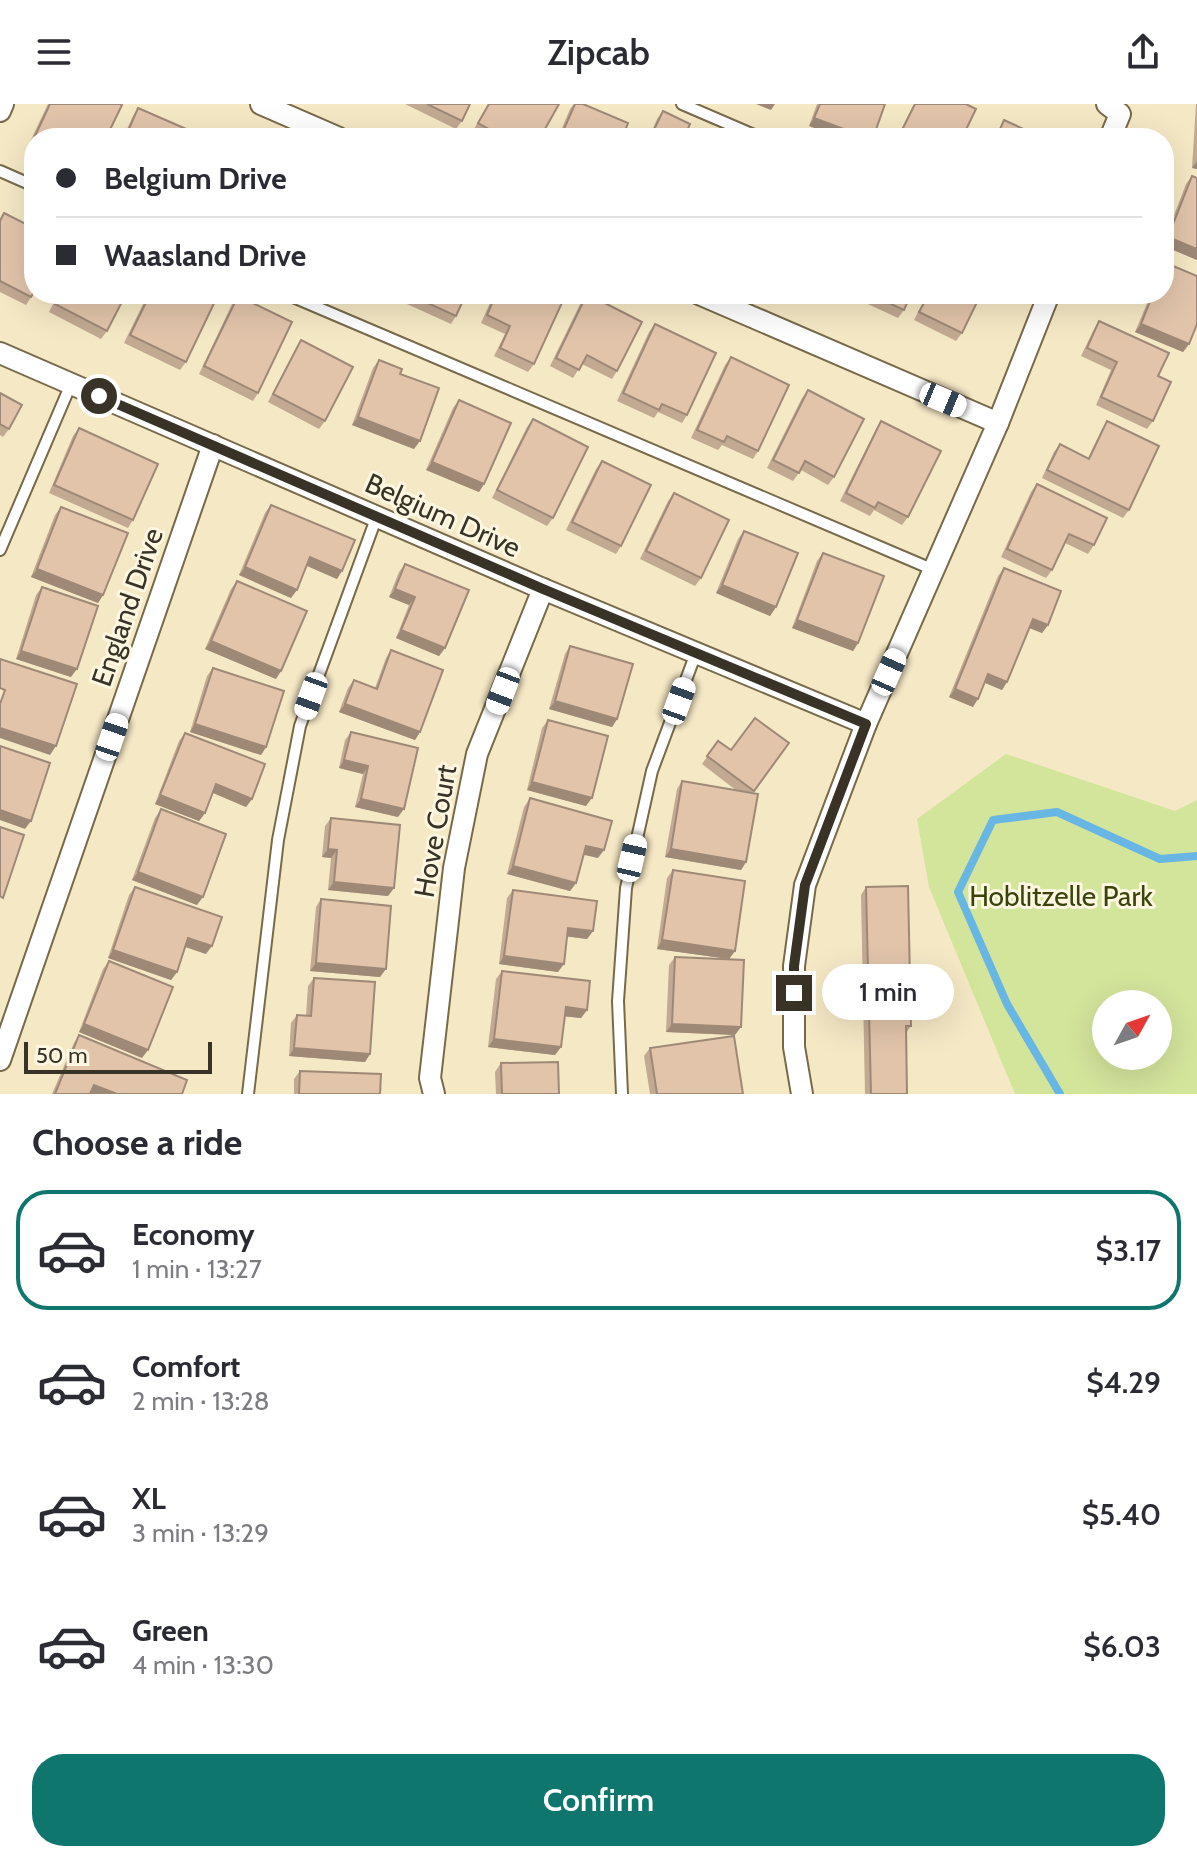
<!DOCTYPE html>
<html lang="en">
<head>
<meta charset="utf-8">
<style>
  body { margin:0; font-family:Cabin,sans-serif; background:#f7f7f7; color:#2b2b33; height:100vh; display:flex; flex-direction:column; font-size:30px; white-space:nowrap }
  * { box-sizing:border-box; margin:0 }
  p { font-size:26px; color:#7c7c81 }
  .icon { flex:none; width:44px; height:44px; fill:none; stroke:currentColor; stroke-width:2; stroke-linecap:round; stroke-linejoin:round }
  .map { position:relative; height:990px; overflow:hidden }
  .sheet { display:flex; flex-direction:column; background:#fff; flex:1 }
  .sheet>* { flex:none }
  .banner { position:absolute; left:24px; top:24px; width:1150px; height:176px; border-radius:32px; box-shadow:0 8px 32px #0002; display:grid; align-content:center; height:176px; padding:0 32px; background:#fff }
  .needle { width:52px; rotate:50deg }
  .buttons { position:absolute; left:1092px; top:886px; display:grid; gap:16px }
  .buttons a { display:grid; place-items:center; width:80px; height:80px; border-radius:50%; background:#fff; box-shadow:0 8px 32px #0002; font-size:40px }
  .scale { position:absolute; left:24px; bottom:20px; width:188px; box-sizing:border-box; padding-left:8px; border:4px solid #383326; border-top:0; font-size:22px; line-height:28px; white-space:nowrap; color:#383326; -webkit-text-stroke:6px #fdf6e1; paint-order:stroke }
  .end { position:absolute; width:36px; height:36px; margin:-18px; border:10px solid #383326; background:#fff; box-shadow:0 0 0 4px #fff }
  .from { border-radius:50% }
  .bubble { position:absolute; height:56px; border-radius:28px; background:#fff; box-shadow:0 8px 32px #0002; font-size:26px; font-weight:600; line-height:56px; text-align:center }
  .car { position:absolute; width:24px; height:48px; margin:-24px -12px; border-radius:10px; box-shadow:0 0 6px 2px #0007; background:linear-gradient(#fff 24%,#345 0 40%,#fff 0 76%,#345 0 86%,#fff 0) }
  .banner b { display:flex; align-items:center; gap:28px; height:76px; font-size:30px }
  .banner b+b { border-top:2px solid #e1e1e2 }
  .banner i { width:20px; height:20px; background:#2b2b33 }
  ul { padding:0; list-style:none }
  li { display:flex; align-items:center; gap:24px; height:120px; margin:0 16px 12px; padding:0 16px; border:4px solid transparent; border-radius:32px }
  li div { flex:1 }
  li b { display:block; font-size:30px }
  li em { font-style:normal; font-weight:600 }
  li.selected { border-color:#0f766e }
  li>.icon { width:72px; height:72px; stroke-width:1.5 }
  h2 { padding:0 32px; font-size:36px; line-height:96px }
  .button { display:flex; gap:16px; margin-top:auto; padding:16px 32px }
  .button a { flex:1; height:92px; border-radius:32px; background:#0f766e; color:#fff; font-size:32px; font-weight:600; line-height:92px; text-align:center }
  header { display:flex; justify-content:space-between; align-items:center; height:104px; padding:0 32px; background:#fff; font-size:36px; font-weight:600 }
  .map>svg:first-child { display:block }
  .green { fill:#d3e49b; fill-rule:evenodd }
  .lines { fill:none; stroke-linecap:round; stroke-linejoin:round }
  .stream { stroke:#67b6e4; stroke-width:8 }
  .lane-casing { stroke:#766a4b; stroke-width:14 }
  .street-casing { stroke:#766a4b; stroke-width:24 }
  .lane { stroke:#fff; stroke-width:10 }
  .street { stroke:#fff; stroke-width:20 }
  .wall { fill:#c2a992 }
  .shaded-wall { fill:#9e8977 }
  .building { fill:#e1c4aa; stroke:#9e8977; stroke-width:2 }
  .route { stroke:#383326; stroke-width:10 }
  .labels { text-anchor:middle; stroke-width:6; stroke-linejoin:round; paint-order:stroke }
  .street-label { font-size:28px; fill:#383326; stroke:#fdf6e1 }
  .park-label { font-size:28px; fill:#3a440a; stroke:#fdf6e1 }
</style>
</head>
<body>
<header><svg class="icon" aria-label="menu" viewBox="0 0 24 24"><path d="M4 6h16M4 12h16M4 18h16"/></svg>Zipcab<svg class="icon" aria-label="share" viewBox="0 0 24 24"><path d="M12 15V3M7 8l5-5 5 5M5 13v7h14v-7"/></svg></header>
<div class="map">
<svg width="1197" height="990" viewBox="0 0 1197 990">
  <rect width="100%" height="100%" fill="#f5e8c5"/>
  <path class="green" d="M 1006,650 L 1175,707 L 1197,696 L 1197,990 L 1015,990 L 929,783 L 917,715 ZM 1106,900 L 1158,900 L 1158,952 L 1106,952 Z"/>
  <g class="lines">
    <polyline class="stream" points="1060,990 1007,900 958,788 993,716 1057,708 1160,755 1197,752"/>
    <g class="lane-casing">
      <g id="lane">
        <polyline points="682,0 761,34"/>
        <polyline points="0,67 34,82"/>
        <polyline points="286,190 934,466"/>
        <polyline points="0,446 71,280"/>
        <polyline points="248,990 278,736 300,622 377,412"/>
        <polyline points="622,990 618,897 626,784 652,667 696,549"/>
      </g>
    </g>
    <g class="street-casing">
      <g id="street">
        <polyline points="261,0 339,34"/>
        <polyline points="1107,0 1120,10 1110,34"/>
        <polyline points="0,7 3,0"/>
        <polyline points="699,190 998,319"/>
        <polyline points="0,249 543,485 866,620"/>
        <polyline points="0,956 213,341"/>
        <polyline points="434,990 430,974 454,764 477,650 543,485"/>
        <polyline points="802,990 794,943 794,862 805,781 866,620 998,319 1049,190"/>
      </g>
    </g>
    <use href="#lane" class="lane"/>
    <use href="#street" class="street"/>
  </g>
  <g class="wall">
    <polygon points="48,0 120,0 106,34 34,34 34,45 28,42"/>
    <polygon points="405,0 470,0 462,17 456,25"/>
    <polygon points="488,0 559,0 540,34 486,34 473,27"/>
    <polygon points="574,0 583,0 622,34 558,34 570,5"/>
    <polygon points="817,0 885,0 809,22"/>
    <polygon points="914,0 966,0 962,34 897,34"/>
    <polygon points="1196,0 1197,0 1197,65 1192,64"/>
    <polygon points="138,4 198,34 123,34 133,12"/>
    <polygon points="663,7 684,34 649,34 657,15"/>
    <polygon points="1192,72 1197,74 1197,156 1164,142 1164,137 1186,80"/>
    <polygon points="4,109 31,193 26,201 0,188 0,115"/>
    <polygon points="1166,159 1189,240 1183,248 1135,228 1151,190 1164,190 1164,162"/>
    <polygon points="58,190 126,190 107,227 101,235 49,208"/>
    <polygon points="148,190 215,190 186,258 180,266 124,239"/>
    <polygon points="401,190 466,190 456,212 451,220 398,196"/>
    <polygon points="494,190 566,190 534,260 528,268 494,252 505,230 481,219"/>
    <polygon points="587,190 617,267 612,275 582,260 573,274 550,262 581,198"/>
    <polygon points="846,190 911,190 904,206 898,214"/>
    <polygon points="927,190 981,190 962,229 956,237 914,216"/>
    <polygon points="238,192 258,289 253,297 199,270 232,200"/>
    <polygon points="1099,217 1158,272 1153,317 1147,325 1096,301 1111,266 1081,252 1094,225"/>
    <polygon points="655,220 687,311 682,319 658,308 654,314 617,297 649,228"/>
    <polygon points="301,236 325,317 319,325 268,298 296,244"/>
    <polygon points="731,253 758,347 753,355 722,341 718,346 691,334 725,261"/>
    <polygon points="379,256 400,270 414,345 352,321 373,264"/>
    <polygon points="808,286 834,373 828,381 801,366 793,377 767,364 802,294"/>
    <polygon points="0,289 9,325 3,333 0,331"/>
    <polygon points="459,296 484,380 479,388 426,366 453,304"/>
    <polygon points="533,315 553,414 547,422 492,394 527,323"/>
    <polygon points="881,317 908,413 902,421 874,406 870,412 840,397 876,325"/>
    <polygon points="1107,317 1129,406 1123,414 1042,374 1054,348 1060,340 1088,354 1102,325"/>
    <polygon points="79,324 133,416 128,424 49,389 73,332"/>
    <polygon points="602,357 621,442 616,450 566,426 596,365"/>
    <polygon points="1037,380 1094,441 1088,450 1065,439 1052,466 1046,474 1001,453 1031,388"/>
    <polygon points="674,389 701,474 695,482 640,455 668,397"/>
    <polygon points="271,401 337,475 307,462 291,494 239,471 265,409"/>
    <polygon points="61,403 103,491 98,499 31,473 55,411"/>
    <polygon points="744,427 776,503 770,512 716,489 738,435"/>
    <polygon points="823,449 858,539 853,547 792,524 817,457"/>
    <polygon points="405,460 445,544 439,552 396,534 409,501 389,493 399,468"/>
    <polygon points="1004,464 1048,521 1042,529 1029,524 1007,578 1002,586 985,579 973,603 949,593 998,472"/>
    <polygon points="237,477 276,575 205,545 231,485"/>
    <polygon points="42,483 71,573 16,555 36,491"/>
    <polygon points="570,542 617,615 612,623 549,605 565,550"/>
    <polygon points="391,546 420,628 415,636 339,608 348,584 354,576 375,584 386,554"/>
    <polygon points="213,564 266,643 261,651 190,628 207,572"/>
    <polygon points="548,616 586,702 527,686 542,624"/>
    <polygon points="351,628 398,713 355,703 363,670 339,664 345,636"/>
    <polygon points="185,629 252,695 246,703 213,689 205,709 199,717 155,700 179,637"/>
    <polygon points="718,637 731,646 789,639 752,689 746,758 741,766 665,753 677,685 682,677 737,687 702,660"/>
    <polygon points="530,694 598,754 584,750 576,779 570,787 507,770 524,703"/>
    <polygon points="161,705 197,801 132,776 155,714"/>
    <polygon points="331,714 394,784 388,792 328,786 331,754 322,753 325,722"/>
    <polygon points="673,766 735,847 729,855 657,845 667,774"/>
    <polygon points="135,783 206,850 185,843 177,868 171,876 108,854 129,791"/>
    <polygon points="866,783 911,922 906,929 907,990 865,990 861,791"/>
    <polygon points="513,786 593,827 587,835 567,832 558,868 499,860 507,794"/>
    <polygon points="321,795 380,873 310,867 316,803"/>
    <polygon points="675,853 735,931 666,928 669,861"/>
    <polygon points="109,857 142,954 79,928 103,865"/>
    <polygon points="502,867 587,906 581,914 565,912 561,943 555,951 488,943 496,875"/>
    <polygon points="314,874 370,950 365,958 289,952 291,919 297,911 306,912 308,882"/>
    <polygon points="79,931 182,990 52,990 74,939"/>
    <polygon points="650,944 743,990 650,990 644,952"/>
    <polygon points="501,959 559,990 496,990 495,968"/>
    <polygon points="300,967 380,990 294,990 294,975"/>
  </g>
  <g class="shaded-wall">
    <polygon points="756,0 775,0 771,6"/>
    <polygon points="814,14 868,34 840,34 809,22"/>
    <polygon points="1197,57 1197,65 1192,64"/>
    <polygon points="1168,133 1197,145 1197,156 1164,142 1164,139"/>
    <polygon points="1141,220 1189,240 1183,248 1135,228"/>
    <polygon points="358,313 420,337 414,345 352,321"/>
    <polygon points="432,358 484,380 479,388 426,366"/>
    <polygon points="310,453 342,467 337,475 305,461"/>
    <polygon points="245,463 297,486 291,494 239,471"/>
    <polygon points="37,465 103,491 98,499 31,473"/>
    <polygon points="722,481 776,503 770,512 716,489"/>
    <polygon points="395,485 415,493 409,501 389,493"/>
    <polygon points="1033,515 1048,521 1042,529 1027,523"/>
    <polygon points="797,516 858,539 853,547 792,524"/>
    <polygon points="401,526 445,544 439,552 396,534"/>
    <polygon points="211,537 281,567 276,575 205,545"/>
    <polygon points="21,547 77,565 71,573 16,555"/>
    <polygon points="988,570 1007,578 1002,586 983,578"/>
    <polygon points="955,585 978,595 973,603 949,593"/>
    <polygon points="555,597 617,615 612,623 549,605"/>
    <polygon points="345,600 420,628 415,636 339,608"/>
    <polygon points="195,620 266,643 261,651 190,628"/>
    <polygon points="0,624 56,642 50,651 0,634"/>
    <polygon points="344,656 368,662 363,670 339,664"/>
    <polygon points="532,678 592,694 586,702 527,686"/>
    <polygon points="216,680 252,695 246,703 211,688"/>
    <polygon points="160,691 205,709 199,717 155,700"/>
    <polygon points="361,695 404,705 398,713 355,703"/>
    <polygon points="0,706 31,717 25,725 0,716"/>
    <polygon points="586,742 604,746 598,754 580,750"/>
    <polygon points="328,745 337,746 331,754 322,753"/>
    <polygon points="671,745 746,758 741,766 665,753"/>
    <polygon points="513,762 576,779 570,787 507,770"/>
    <polygon points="138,768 203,793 197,801 132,776"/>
    <polygon points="334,778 394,784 388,792 328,786"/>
    <polygon points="568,824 593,827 587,835 563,832"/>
    <polygon points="188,834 212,842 206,850 183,842"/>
    <polygon points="662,836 735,847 729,855 657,845"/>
    <polygon points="113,846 177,868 171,876 108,854"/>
    <polygon points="504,852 564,860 558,868 499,860"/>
    <polygon points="316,859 386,865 380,873 310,867"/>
    <polygon points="566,903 587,906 581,914 560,912"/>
    <polygon points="84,920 148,946 142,954 79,928"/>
    <polygon points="672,920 741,923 735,931 666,928"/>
    <polygon points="494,935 561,943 555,951 488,943"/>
    <polygon points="294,944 370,950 365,958 289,952"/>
    <polygon points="94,981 117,990 92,990 89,989"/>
  </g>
  <g class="building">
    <polygon points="50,0 120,0 122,1 106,34 91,34 81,29 79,34 34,34"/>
    <polygon points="427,0 470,0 462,17"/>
    <polygon points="489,0 559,0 540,34 505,34 478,19"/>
    <polygon points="575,0 583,0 628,19 622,34 560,34"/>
    <polygon points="820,0 885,0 873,34 868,34 814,14"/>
    <polygon points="915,0 966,0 976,5 962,34 898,34"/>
    <polygon points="138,4 200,31 198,34 125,34"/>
    <polygon points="663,7 690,20 684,34 650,34"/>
    <polygon points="1004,16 1043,34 996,34"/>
    <polygon points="1192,72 1197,74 1197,145 1168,133"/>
    <polygon points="4,109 34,124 34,188 31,193 0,177 0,117"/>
    <polygon points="1166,159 1197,172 1197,220 1189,240 1141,220 1153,190 1164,190 1164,164"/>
    <polygon points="60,190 126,190 107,227 55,200"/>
    <polygon points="150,190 215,190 218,191 186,258 130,231"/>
    <polygon points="408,190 466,190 456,212"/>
    <polygon points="496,190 566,190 534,260 500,244 510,222 487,211"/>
    <polygon points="587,190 642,218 617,267 587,251 579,266 556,254"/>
    <polygon points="869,190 911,190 904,206"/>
    <polygon points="929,190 981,190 962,229 919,208"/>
    <polygon points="238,192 292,218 258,289 204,262"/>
    <polygon points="1099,217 1169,249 1158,272 1171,278 1153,317 1101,293 1117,258 1087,244"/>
    <polygon points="655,220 716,249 687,311 662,300 659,306 623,289"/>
    <polygon points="301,236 353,263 325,317 273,290"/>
    <polygon points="731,253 789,281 758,347 727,332 724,338 697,326"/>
    <polygon points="379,256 402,265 400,270 439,284 420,337 358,313"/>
    <polygon points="808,286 864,315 834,373 805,357 799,369 773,356"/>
    <polygon points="0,289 22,301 9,325 0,320"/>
    <polygon points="459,296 511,319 484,380 432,358"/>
    <polygon points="533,315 588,343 553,414 497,386"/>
    <polygon points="881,317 941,347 908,413 878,398 875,404 846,389"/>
    <polygon points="1107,317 1159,342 1129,406 1047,366 1060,340 1089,355"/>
    <polygon points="79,324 158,360 133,416 54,381"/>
    <polygon points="602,357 651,381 621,442 572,418"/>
    <polygon points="1037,380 1107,414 1094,441 1069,430 1052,466 1007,445"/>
    <polygon points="674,389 729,416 701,474 646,447"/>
    <polygon points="271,401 355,436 342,467 310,453 297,486 245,463"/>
    <polygon points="61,403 128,429 103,491 37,465"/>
    <polygon points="744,427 798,449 776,503 722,481"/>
    <polygon points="823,449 884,472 858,539 797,516"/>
    <polygon points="405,460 469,486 445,544 401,526 415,493 395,485"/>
    <polygon points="1004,464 1061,487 1048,521 1033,515 1007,578 988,570 978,595 955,585"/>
    <polygon points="237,477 307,507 281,567 211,537"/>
    <polygon points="42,483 98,502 77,565 21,547"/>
    <polygon points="570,542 633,560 617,615 555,597"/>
    <polygon points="391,546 443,566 420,628 345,600 354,576 377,585"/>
    <polygon points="0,555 77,580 56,642 0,624 0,600 5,586 0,584"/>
    <polygon points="213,564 284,587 266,643 195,620"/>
    <polygon points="755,614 789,639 754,687 707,652 718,637 731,646"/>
    <polygon points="548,616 608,632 592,694 532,678"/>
    <polygon points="351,628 418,644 404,705 361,695 368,662 344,656"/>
    <polygon points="185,629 265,660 252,695 216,680 205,709 160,691"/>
    <polygon points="0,642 50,659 31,717 0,706"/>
    <polygon points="682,677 758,690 746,758 671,745"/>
    <polygon points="530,694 612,717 604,746 586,742 576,779 513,762"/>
    <polygon points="161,705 226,730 203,793 138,768"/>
    <polygon points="331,714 400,721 394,784 334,778 337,746 328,745"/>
    <polygon points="0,723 24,731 3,794 0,792"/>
    <polygon points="673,766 745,777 735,847 662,836"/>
    <polygon points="908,782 911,922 906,922 907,990 871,990 866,783"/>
    <polygon points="135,783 222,813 212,842 188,834 177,868 113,846"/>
    <polygon points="513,786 597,797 593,827 568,824 564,860 504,852"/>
    <polygon points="321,795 391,802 386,865 316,859"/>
    <polygon points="675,853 744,856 741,923 672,920"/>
    <polygon points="109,857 173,883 148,946 84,920"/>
    <polygon points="502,867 590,877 587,906 566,903 561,943 494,935"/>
    <polygon points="314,874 375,878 370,950 294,944 297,911 311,912"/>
    <polygon points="79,931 187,976 182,990 117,990 94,981 90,990 55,990"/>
    <polygon points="734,932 743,990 657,990 650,944"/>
    <polygon points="558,958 559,990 502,990 501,959"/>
    <polygon points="300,967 381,970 380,990 299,990"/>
  </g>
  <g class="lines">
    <polyline class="route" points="99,292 543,485 866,620 805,781 794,862 794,889"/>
  </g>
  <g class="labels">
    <g class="street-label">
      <text transform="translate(443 411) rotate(24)" y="10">Belgium Drive</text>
      <text transform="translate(127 503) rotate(-71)" y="10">England Drive</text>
      <text transform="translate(435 727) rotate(-80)" y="10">Hove Court</text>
    </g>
    <g class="park-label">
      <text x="1061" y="802">Hoblitzelle Park</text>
    </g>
  </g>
</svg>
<div class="buttons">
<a><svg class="needle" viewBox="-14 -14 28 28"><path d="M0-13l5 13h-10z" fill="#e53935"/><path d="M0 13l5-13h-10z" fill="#7c7c81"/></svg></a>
</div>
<div class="scale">50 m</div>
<i class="end from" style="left:99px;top:292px"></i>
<i class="end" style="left:794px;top:889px"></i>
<div class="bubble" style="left:822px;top:860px;width:132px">1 min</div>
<i class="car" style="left:943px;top:296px;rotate:113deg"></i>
<i class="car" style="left:889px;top:568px;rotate:24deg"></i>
<i class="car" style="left:503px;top:587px;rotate:201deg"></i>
<i class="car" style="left:311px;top:592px;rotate:200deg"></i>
<i class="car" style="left:679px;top:597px;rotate:20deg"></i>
<i class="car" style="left:112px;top:633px;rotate:19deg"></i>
<i class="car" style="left:632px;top:754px;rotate:13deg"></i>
<div class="banner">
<b><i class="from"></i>Belgium Drive</b>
<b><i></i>Waasland Drive</b>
</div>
</div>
<section class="sheet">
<h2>Choose a ride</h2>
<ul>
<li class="selected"><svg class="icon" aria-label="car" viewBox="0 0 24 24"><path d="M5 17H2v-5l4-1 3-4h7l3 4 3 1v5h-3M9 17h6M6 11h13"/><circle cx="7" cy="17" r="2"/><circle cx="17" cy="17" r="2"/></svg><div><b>Economy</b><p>1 min · 13:27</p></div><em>$3.17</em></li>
<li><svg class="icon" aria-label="car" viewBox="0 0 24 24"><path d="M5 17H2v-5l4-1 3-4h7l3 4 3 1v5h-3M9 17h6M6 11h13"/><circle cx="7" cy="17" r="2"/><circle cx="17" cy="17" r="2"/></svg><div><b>Comfort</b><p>2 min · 13:28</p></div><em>$4.29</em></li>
<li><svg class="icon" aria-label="car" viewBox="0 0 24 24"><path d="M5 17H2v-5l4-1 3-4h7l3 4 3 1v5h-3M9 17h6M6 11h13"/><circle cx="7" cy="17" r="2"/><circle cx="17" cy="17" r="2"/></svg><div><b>XL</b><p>3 min · 13:29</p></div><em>$5.40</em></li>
<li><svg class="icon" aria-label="car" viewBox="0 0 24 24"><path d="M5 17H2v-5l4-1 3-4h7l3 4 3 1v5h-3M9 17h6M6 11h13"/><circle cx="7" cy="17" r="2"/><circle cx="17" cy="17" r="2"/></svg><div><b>Green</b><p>4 min · 13:30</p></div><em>$6.03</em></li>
</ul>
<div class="button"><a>Confirm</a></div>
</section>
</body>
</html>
